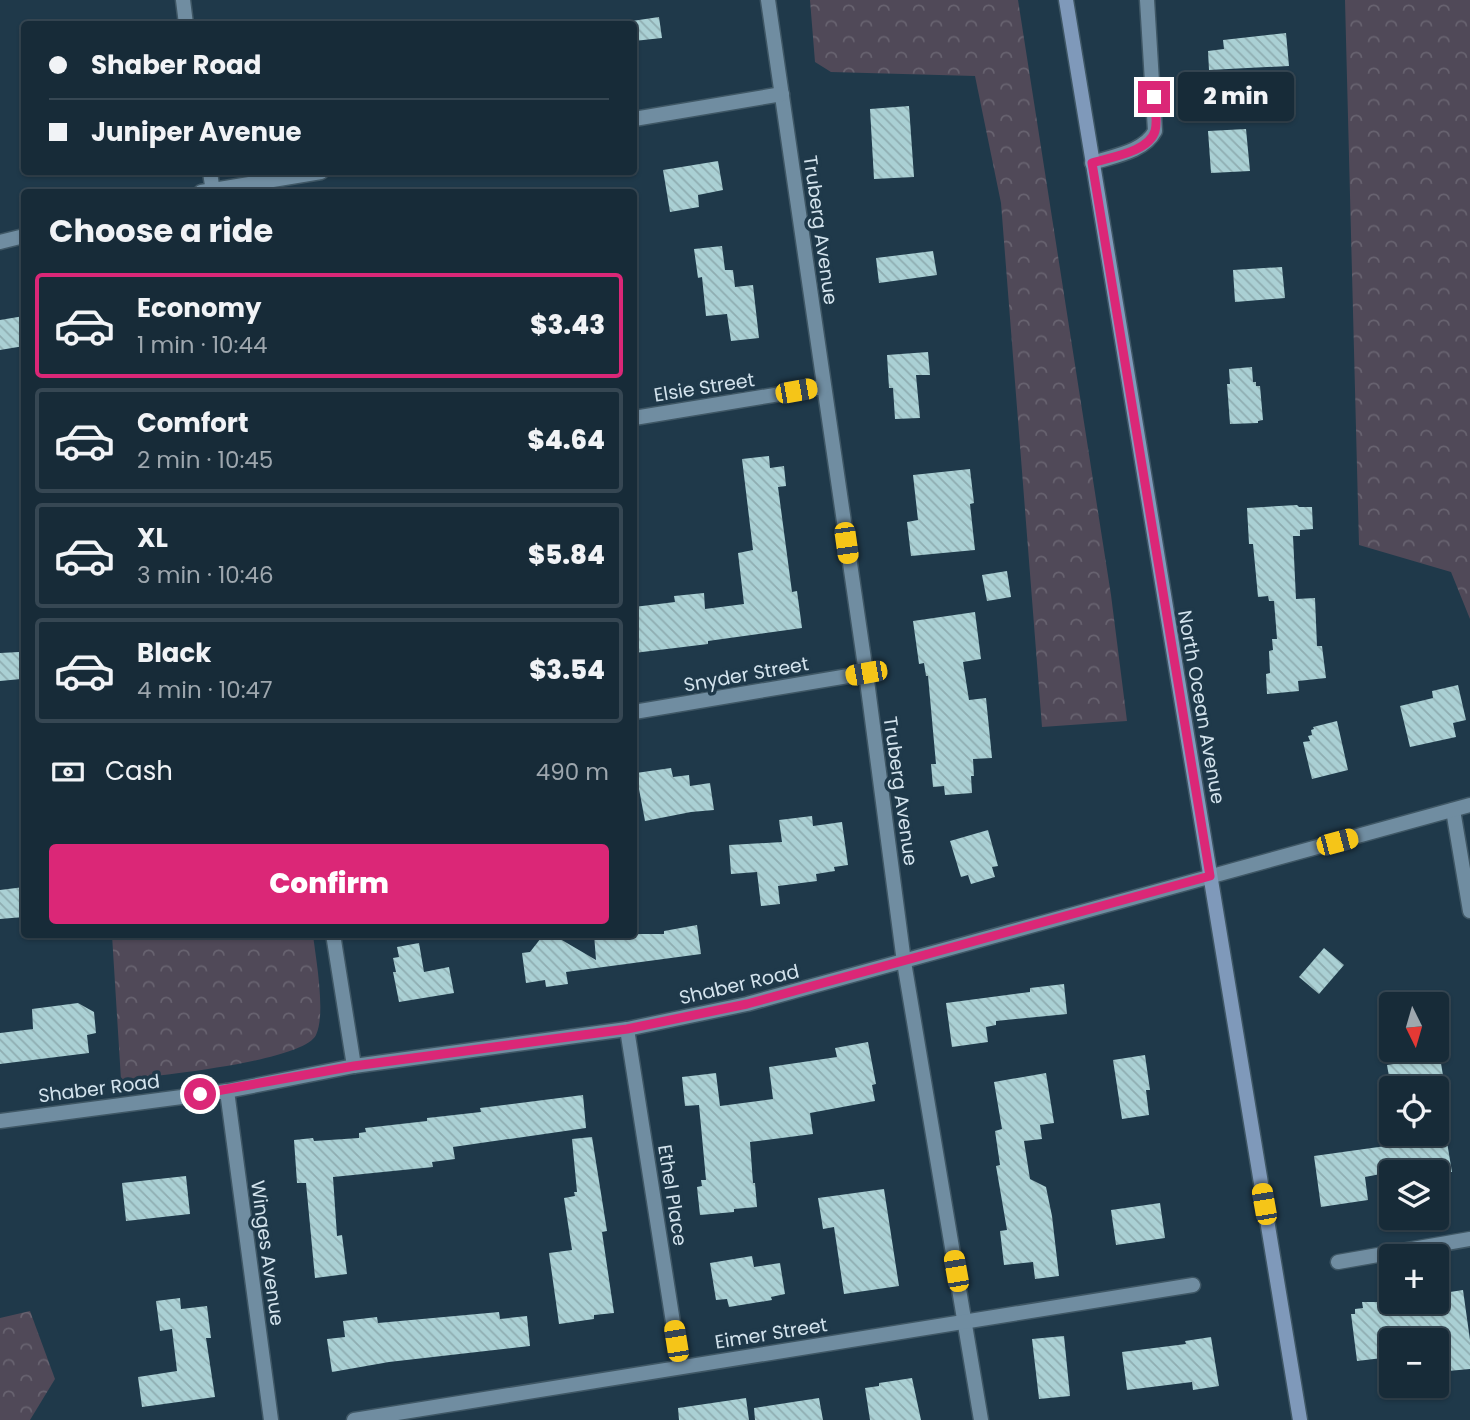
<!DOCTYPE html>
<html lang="en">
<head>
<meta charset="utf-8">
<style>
  body { margin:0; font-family:Poppins,sans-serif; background:#243743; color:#f1f3f6; height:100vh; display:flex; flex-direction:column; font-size:26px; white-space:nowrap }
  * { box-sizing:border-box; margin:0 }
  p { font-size:23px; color:#9ea7ae }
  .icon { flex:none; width:38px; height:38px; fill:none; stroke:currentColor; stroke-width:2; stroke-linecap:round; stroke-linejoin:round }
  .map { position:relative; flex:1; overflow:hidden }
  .panel { position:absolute; left:21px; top:189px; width:616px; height:749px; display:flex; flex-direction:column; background:#172b38; border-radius:7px; box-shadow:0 2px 5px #0004,0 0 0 2px #364753 }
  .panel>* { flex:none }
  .hud { position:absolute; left:21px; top:21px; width:616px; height:154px; border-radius:7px; box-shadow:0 2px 5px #0004,0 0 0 2px #364753; display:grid; align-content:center; height:154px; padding:0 28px; background:#172b38 }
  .needle { width:46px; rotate:175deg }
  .tools { position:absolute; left:1379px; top:992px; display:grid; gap:14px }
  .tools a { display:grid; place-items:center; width:70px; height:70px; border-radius:7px; background:#172b38; box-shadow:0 2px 5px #0004,0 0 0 2px #364753; font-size:35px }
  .end { position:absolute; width:32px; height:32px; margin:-16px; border:9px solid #db2777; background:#fff; box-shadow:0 0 0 4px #fff }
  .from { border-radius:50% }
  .bubble { position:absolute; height:49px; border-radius:7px; background:#172b38; box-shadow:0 2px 5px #0004,0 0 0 2px #364753; font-size:23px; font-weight:800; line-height:49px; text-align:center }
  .car { position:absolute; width:21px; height:42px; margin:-21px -10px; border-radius:9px; box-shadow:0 0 5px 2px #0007; background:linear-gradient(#f5c518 24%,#345 0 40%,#f5c518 0 76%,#345 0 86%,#f5c518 0) }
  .hud b { display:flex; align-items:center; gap:24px; height:66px; font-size:26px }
  .hud b+b { border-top:2px solid #364753 }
  .hud i { width:18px; height:18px; background:#f1f3f6 }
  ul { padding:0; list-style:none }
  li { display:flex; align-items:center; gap:21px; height:105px; margin:0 14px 10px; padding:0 14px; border:4px solid #364753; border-radius:7px }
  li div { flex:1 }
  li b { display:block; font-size:26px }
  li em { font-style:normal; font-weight:800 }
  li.current { border-color:#db2777 }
  li>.icon { width:63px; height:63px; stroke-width:1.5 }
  h2 { padding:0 28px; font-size:32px; line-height:84px }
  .pay { display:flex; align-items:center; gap:18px; height:77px; padding:0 28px; font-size:26px }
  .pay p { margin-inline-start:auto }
  .cta { display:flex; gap:14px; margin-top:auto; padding:14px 28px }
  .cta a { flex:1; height:80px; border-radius:7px; background:#db2777; color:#fff; font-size:28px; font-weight:800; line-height:80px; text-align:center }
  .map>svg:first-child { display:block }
  .forest { fill:url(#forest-crowns) }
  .building { fill:url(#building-back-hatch) }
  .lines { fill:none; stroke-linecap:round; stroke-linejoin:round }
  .minor-casing { stroke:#3f5765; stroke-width:17 }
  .tertiary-casing { stroke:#3f5765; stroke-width:17 }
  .secondary-casing { stroke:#3f5765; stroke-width:17 }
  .minor { stroke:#708da1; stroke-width:14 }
  .tertiary { stroke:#708da1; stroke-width:14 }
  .secondary { stroke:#7f99ba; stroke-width:14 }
  .route { stroke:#db2777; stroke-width:9 }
  .labels { text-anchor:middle; stroke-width:7; stroke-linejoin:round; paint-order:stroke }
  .street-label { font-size:19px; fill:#d3e3ed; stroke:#1f394a }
</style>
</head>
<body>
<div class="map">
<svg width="1470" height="1420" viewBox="0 0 1470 1420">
  <defs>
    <pattern id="forest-crowns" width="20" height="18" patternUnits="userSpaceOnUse" patternTransform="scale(1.75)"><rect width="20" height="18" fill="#504958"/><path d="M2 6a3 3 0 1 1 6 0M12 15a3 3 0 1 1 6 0" fill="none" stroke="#686370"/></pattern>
    <pattern id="building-back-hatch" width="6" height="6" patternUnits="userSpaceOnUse" patternTransform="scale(1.75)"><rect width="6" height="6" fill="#aad0d4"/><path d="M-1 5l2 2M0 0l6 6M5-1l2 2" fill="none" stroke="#8fadb1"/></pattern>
  </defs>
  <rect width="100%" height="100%" fill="#1f394a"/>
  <g class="forest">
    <polygon points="810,0 1018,0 1111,595 1127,721 1042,727 1001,203 975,76 831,72 815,62"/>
    <polygon points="1345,0 1470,0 1470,619 1451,572 1359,545"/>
    <path d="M 112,935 L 313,935 C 316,959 326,1014 316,1035 C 303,1062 153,1076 121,1080 Z"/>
    <polygon points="30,1311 55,1379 30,1420 0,1420 0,1318"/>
  </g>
  <g class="building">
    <polygon points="659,17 662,38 634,41 632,21"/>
    <polygon points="1286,33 1289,66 1209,70 1208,51 1224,49 1223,40"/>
    <polygon points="909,106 914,177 874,179 870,109"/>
    <polygon points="1246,129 1250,171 1211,173 1208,131"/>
    <polygon points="718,161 723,190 698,195 699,207 670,212 663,170"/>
    <polygon points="722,246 725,270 733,270 735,287 753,285 759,338 731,341 727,314 706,316 702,277 698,278 694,249"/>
    <polygon points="933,251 937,275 879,283 876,258"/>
    <polygon points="1282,267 1285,298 1235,302 1233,270"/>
    <polygon points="24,316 24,346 0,350 0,320"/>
    <polygon points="928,352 930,375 916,375 920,418 895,419 893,388 889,388 887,355"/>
    <polygon points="1252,367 1253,382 1256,382 1256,386 1260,386 1263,420 1258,421 1258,423 1230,424 1227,384 1230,384 1229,369"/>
    <polygon points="769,456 770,468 784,466 786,486 778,487 792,592 797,591 802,628 708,641 708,644 634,653 634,607 675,602 674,596 704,593 705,609 744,604 738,553 753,550 742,459"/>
    <polygon points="970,469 974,503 970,504 975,550 911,556 907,522 918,520 913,475"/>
    <polygon points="1297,505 1299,507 1312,507 1313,529 1300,530 1300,536 1293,536 1296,599 1315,598 1317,646 1322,646 1326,678 1298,681 1299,691 1267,694 1266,674 1270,673 1269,651 1273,650 1272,639 1277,639 1274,601 1269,601 1268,596 1258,597 1253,544 1249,544 1247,508"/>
    <polygon points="1007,571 1011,597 987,601 982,575"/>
    <polygon points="975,612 981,659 963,662 969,700 986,698 992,758 973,759 974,776 971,776 972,793 945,795 944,786 933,787 931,764 936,764 928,676 926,676 924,663 919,664 913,621"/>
    <polygon points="19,652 21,679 0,681 0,653"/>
    <polygon points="1458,685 1466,720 1453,723 1456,737 1410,747 1400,706 1433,698 1432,691"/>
    <polygon points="1337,721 1348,770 1312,779 1303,742 1310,741 1308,736 1312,735 1311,730 1314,729 1313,727"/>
    <polygon points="671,768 673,777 689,775 690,786 710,783 714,810 691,812 645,821 636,773"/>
    <polygon points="812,816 813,826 842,822 848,865 834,867 835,871 816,874 817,881 778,886 780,904 761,906 757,872 731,874 729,845 782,842 779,820"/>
    <polygon points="988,830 998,866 992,867 995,877 971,884 968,875 961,877 950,841"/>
    <polygon points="24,887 24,917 0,919 0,890"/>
    <polygon points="697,925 701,954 566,972 568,984 546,987 545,980 526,983 522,953 530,952 541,938 555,936 596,960 594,934 664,934 664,931"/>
    <polygon points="419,943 424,972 449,967 454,993 399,1002 393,972 396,972 393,958 399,957 397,947"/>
    <polygon points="1324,948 1344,965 1319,994 1299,977"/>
    <polygon points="1064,984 1067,1014 996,1021 996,1025 986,1027 988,1042 952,1047 946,1003 1030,992 1030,988"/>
    <polygon points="78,1003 94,1012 96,1033 87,1035 89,1053 0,1064 0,1033 33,1029 32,1009"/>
    <polygon points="868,1042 876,1084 872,1085 875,1101 810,1113 813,1134 750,1142 753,1183 755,1183 757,1207 734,1209 734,1212 700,1215 697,1187 702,1186 701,1180 706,1180 699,1105 685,1106 682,1077 716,1073 720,1106 773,1099 769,1067 837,1057 835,1048"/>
    <polygon points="1145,1055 1150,1090 1146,1090 1149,1115 1122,1119 1113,1060"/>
    <polygon points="1440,1057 1445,1088 1391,1088 1387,1065"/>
    <polygon points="1046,1073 1054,1123 1040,1125 1042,1139 1024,1141 1030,1179 1046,1187 1052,1216 1059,1276 1035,1279 1033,1262 1004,1265 1000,1231 1007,1230 996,1166 1000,1165 995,1131 1002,1129 994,1082"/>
    <polygon points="583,1095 586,1128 453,1147 455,1159 432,1162 433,1167 333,1177 337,1236 342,1235 347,1274 315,1278 306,1183 297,1183 294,1140 313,1138 314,1141 359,1138 359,1133 366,1132 365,1128 427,1121 427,1118 481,1112 480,1108"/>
    <polygon points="1445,1130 1452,1172 1391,1172 1365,1177 1368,1200 1321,1207 1314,1156 1393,1145 1392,1138 1437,1134 1437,1131"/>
    <polygon points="592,1137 607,1231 602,1232 614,1313 594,1315 594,1319 559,1324 549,1253 572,1250 564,1198 575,1196 574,1192 577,1192 572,1139"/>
    <polygon points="186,1176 190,1214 126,1221 122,1183"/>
    <polygon points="884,1189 899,1286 844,1294 834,1227 823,1229 818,1198"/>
    <polygon points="1160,1203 1165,1238 1116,1245 1111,1210"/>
    <polygon points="752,1256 754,1267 780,1263 785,1294 771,1297 772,1300 729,1307 727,1299 716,1300 710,1263"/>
    <polygon points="1463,1290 1470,1340 1470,1369 1437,1372 1437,1331 1391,1338 1391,1357 1357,1361 1351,1314 1355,1314 1355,1309 1363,1308 1362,1302 1437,1302 1437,1294"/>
    <polygon points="180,1298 181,1309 207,1306 211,1338 206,1338 215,1397 142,1407 138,1377 177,1371 172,1329 160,1331 156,1301"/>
    <polygon points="499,1312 500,1319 527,1316 530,1346 389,1362 332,1372 327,1339 345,1337 343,1321 377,1317 378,1323"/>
    <polygon points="1064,1336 1070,1396 1039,1399 1032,1339"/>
    <polygon points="1211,1337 1219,1386 1193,1390 1192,1382 1127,1390 1122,1352 1186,1344 1185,1341"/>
    <polygon points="912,1378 921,1420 870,1420 865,1388 879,1386 879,1383"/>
    <polygon points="746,1398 749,1420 679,1420 678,1408"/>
    <polygon points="819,1398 823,1420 755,1420 754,1408"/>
  </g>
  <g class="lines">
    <g class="minor-casing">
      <g id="minor">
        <polyline points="183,0 186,24"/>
        <polyline points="768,0 866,673 904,962 981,1420"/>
        <polyline points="634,119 782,94"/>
        <path d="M 1092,163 C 1113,156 1144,152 1155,131 L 1147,0"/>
        <polyline points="210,172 213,192"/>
        <polyline points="201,192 321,172"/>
        <polyline points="0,242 24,236"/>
        <polyline points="634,418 823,387"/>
        <polyline points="634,712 866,673"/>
        <polyline points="1453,810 1470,911"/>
        <polyline points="333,934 354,1066"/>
        <polyline points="627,1029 680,1367"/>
        <polyline points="227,1091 271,1420"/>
        <polyline points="1338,1262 1470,1239"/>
        <polyline points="354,1420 1193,1285"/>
      </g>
    </g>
    <g class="tertiary-casing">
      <polyline id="tertiary" points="0,1121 227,1091 354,1066 627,1029 747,1004 1470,805"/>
    </g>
    <g class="secondary-casing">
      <polyline id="secondary" points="1066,0 1300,1420"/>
    </g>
    <use href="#minor" class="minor"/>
    <use href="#tertiary" class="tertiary"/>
    <use href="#secondary" class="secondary"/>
  </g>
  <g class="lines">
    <path class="route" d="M 200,1094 L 354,1066 L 627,1029 L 747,1004 L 1210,876 L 1092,163 C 1110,157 1149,152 1155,131 C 1158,120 1155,107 1154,97"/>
  </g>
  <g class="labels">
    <g class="street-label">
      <text transform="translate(821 230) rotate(82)" y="7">Truberg Avenue</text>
      <text transform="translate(704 387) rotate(-9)" y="7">Elsie Street</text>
      <text transform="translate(746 674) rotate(-10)" y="7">Snyder Street</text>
      <text transform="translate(1202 707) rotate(80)" y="7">North Ocean Avenue</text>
      <text transform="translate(901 791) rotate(82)" y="7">Truberg Avenue</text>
      <text transform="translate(739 984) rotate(-13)" y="7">Shaber Road</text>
      <text transform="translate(99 1088) rotate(-7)" y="7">Shaber Road</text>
      <text transform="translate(673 1195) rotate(81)" y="7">Ethel Place</text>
      <text transform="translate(268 1253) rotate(82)" y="7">Winges Avenue</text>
      <text transform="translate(771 1333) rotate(-9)" y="7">Eimer Street</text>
    </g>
  </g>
</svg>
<div class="tools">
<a><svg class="needle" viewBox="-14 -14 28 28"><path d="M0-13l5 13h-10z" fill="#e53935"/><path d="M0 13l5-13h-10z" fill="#9ea7ae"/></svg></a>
<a><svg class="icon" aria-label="locate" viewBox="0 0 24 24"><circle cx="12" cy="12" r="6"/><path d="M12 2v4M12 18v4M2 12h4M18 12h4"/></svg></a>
<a><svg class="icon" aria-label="layers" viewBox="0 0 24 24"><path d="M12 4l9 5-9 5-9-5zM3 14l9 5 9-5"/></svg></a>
<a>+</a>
<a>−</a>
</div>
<i class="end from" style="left:200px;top:1094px"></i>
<i class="end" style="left:1154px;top:97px"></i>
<div class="bubble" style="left:1178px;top:72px;width:116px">2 min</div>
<i class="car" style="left:796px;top:391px;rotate:80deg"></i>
<i class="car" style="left:846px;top:543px;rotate:172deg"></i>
<i class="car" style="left:866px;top:673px;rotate:260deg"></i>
<i class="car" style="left:1337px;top:842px;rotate:75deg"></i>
<i class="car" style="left:1264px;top:1204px;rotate:350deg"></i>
<i class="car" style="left:956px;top:1271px;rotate:350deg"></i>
<i class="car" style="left:676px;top:1341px;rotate:351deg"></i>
<div class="hud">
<b><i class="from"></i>Shaber Road</b>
<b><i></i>Juniper Avenue</b>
</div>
<section class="panel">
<h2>Choose a ride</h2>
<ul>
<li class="current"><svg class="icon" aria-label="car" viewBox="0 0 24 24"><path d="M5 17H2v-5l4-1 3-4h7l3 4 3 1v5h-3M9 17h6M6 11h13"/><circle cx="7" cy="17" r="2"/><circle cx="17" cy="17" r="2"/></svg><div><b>Economy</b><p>1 min · 10:44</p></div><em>$3.43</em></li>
<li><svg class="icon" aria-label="car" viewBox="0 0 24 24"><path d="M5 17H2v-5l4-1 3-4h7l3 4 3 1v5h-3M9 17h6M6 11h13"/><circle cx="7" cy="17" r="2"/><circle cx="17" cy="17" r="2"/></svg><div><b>Comfort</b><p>2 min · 10:45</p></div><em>$4.64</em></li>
<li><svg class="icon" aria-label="car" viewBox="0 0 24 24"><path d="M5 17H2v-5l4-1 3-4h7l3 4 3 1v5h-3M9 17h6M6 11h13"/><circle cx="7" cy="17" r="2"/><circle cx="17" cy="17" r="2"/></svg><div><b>XL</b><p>3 min · 10:46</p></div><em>$5.84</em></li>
<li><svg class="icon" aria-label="car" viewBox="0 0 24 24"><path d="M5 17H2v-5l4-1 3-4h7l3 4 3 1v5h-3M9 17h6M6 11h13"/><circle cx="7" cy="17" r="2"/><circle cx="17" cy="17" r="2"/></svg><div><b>Black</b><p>4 min · 10:47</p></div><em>$3.54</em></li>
</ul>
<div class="pay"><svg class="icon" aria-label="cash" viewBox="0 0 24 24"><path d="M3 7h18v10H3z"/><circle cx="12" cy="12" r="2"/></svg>Cash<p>490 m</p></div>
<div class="cta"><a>Confirm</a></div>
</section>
</div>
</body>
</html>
